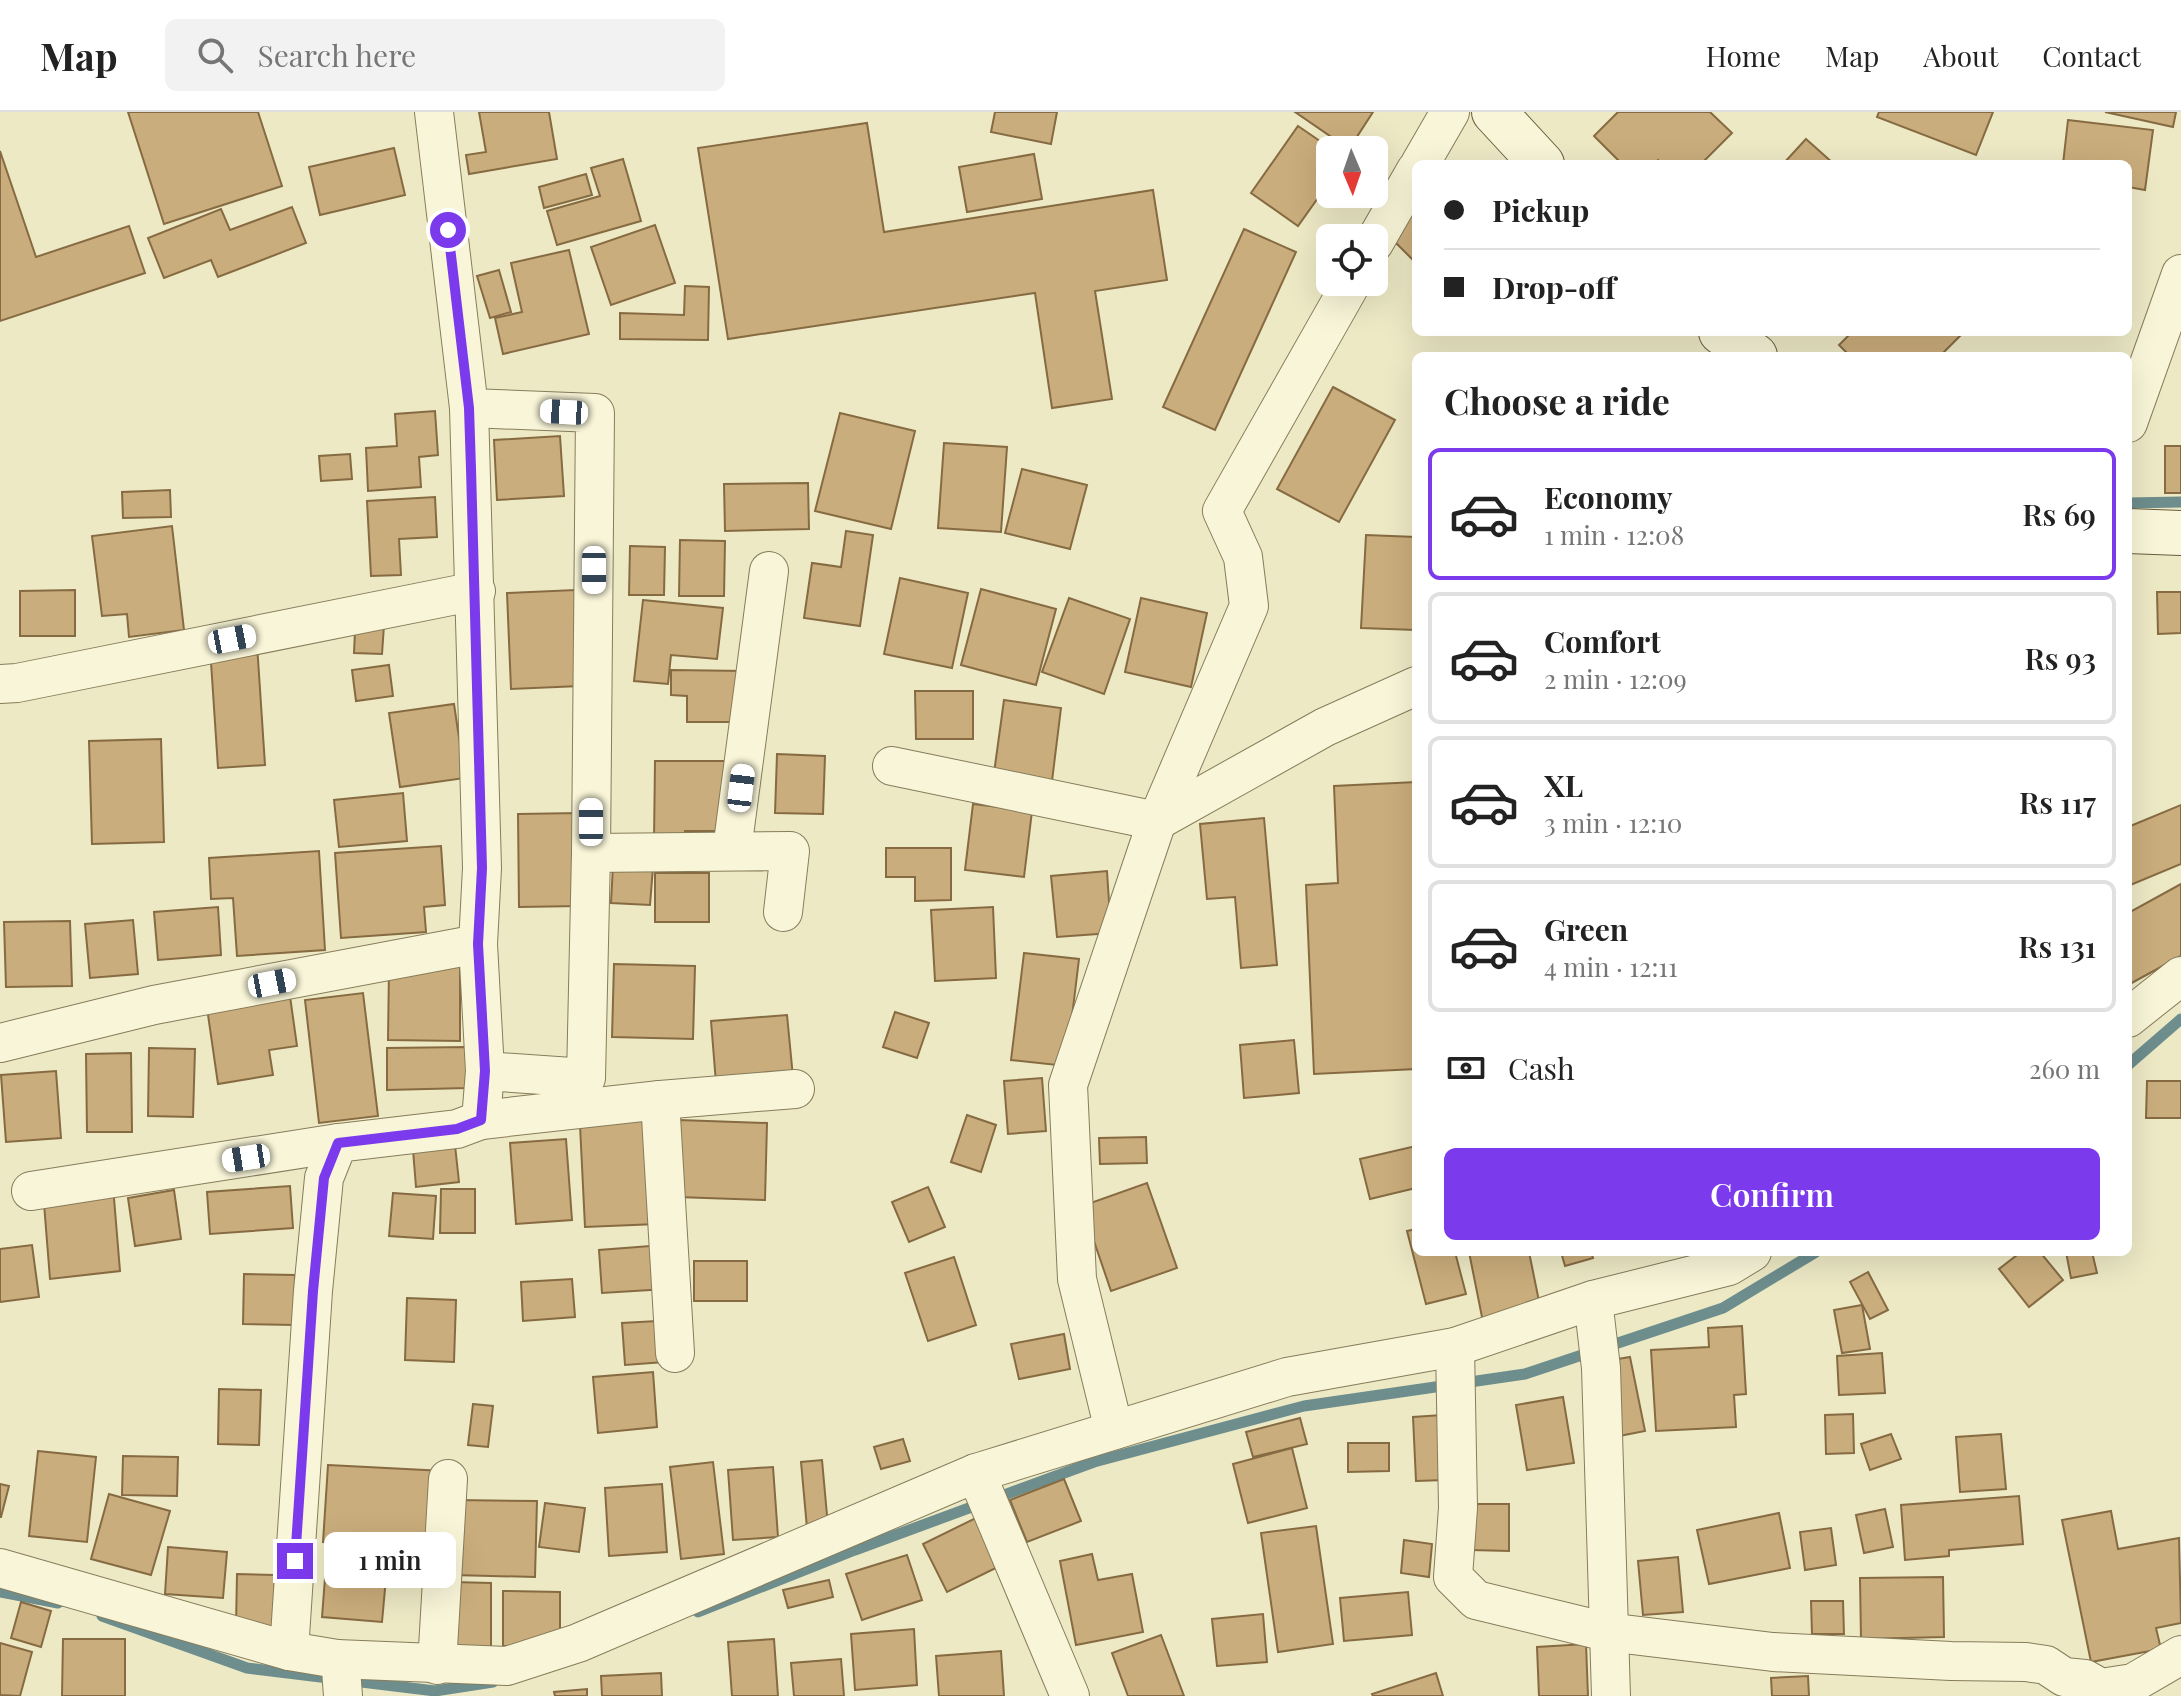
<!DOCTYPE html>
<html lang="en">
<head>
<meta charset="utf-8">
<style>
  body { margin:0; font-family:"Playfair Display",serif; background:#f2f2f2; color:#222; height:100vh; display:flex; flex-direction:column; font-size:30px; white-space:nowrap }
  * { box-sizing:border-box; margin:0 }
  p { font-size:26px; color:#767676 }
  .icon { flex:none; width:44px; height:44px; fill:none; stroke:currentColor; stroke-width:2; stroke-linecap:round; stroke-linejoin:round }
  .map { position:relative; flex:1; overflow:hidden }
  .drawer { position:absolute; left:1412px; top:240px; width:720px; height:904px; display:flex; flex-direction:column; background:#fff; border-radius:12px; box-shadow:0 8px 32px #0002 }
  .drawer>* { flex:none }
  .hud { position:absolute; left:1412px; top:48px; width:720px; height:176px; border-radius:12px; box-shadow:0 8px 32px #0002; display:grid; align-content:center; height:176px; padding:0 32px; background:#fff }
  .needle { width:52px; rotate:178deg }
  .tools { position:absolute; left:1316px; top:24px; display:grid; gap:16px }
  .tools a { display:grid; place-items:center; width:72px; height:72px; border-radius:12px; background:#fff; box-shadow:0 8px 32px #0002; font-size:40px }
  .end { position:absolute; width:36px; height:36px; margin:-18px; border:10px solid #7c3aed; background:#fff; box-shadow:0 0 0 4px #fff }
  .from { border-radius:50% }
  .bubble { position:absolute; height:56px; border-radius:12px; background:#fff; box-shadow:0 8px 32px #0002; font-size:26px; font-weight:600; line-height:56px; text-align:center }
  .car { position:absolute; width:24px; height:48px; margin:-24px -12px; border-radius:10px; box-shadow:0 0 6px 2px #0007; background:linear-gradient(#fff 24%,#345 0 40%,#fff 0 76%,#345 0 86%,#fff 0) }
  .hud b { display:flex; align-items:center; gap:28px; height:76px; font-size:30px }
  .hud b+b { border-top:2px solid #e0e0e0 }
  .hud i { width:20px; height:20px; background:#222 }
  ul { padding:0; list-style:none }
  li { display:flex; align-items:center; gap:24px; height:132px; margin:0 16px 12px; padding:0 16px; border:4px solid #e0e0e0; border-radius:12px }
  li div { flex:1 }
  li b { display:block; font-size:30px }
  li em { font-style:normal; font-weight:600 }
  li.active { border-color:#7c3aed }
  li>.icon { width:72px; height:72px; stroke-width:1.5 }
  h2 { padding:0 32px; font-size:36px; line-height:96px }
  .pay { display:flex; align-items:center; gap:20px; height:88px; padding:0 32px; font-size:30px }
  .pay p { margin-inline-start:auto }
  .button { display:flex; gap:16px; margin-top:auto; padding:16px 32px }
  .button a { flex:1; height:92px; border-radius:12px; background:#7c3aed; color:#fff; font-size:32px; font-weight:600; line-height:92px; text-align:center }
  header { display:flex; align-items:center; gap:48px; box-sizing:border-box; height:112px; padding:0 40px; background:#fff; border-bottom:2px solid #e0e0e0 }
  header strong { font-size:38px }
  nav { display:flex; gap:44px; margin-inline-start:auto; font-size:28px }
  .search { width:560px; height:72px; background:#f2f2f2; display:flex; align-items:center; gap:20px; box-sizing:border-box; padding:0 28px; border-radius:12px; color:#767676; font-size:30px }
  .map>svg:first-child { display:block }
  .lines { fill:none; stroke-linecap:round; stroke-linejoin:round }
  .stream { stroke:#6d8e8d; stroke-width:11 }
  .building { fill:#caad7c; stroke:#866b42; stroke-width:2 }
  .street-casing { stroke:#877c5b; stroke-width:40 }
  .secondary-casing { stroke:#695d3e; stroke-width:46 }
  .street { stroke:#f8f5d8; stroke-width:38 }
  .secondary { stroke:#f8f5d8; stroke-width:44 }
  .route { stroke:#7c3aed; stroke-width:10 }
</style>
</head>
<body>
<header>
<strong>Map</strong>
<div class="search"><svg class="icon" aria-label="search" viewBox="0 0 24 24"><circle cx="10" cy="10" r="6"/><path d="M15 15l6 6"/></svg>Search here</div>
<nav><a>Home</a><a>Map</a><a>About</a><a>Contact</a></nav>
</header>
<div class="map">
<svg width="2181" height="1584" viewBox="0 0 2181 1584">
  <rect width="100%" height="100%" fill="#ede9c5"/>
  <g class="lines">
    <g class="stream">
      <polyline points="2128,391 2181,390"/>
      <polyline points="2128,953 2181,907"/>
      <polyline points="0,1480 58,1491"/>
      <polyline points="698,1500 855,1438 1094,1350 1304,1294 1525,1262 1723,1196 1816,1140"/>
      <polyline points="102,1504 247,1556 435,1579 493,1570"/>
    </g>
  </g>
  <g class="building">
    <polygon points="128,0 258,0 282,74 164,112"/>
    <polygon points="479,0 549,0 557,47 469,62 466,43 486,40"/>
    <polygon points="995,0 1057,0 1051,32 991,20"/>
    <polygon points="1295,0 1373,0 1349,37"/>
    <polygon points="1618,0 1710,0 1732,21 1701,52 1662,52 1658,48 1655,52 1622,52 1594,24"/>
    <polygon points="1879,0 1993,0 1976,43 1877,5"/>
    <polygon points="2105,0 2176,0 2173,15"/>
    <polygon points="2068,8 2153,18 2145,78 2128,75 2128,52 2063,52"/>
    <polygon points="867,11 884,120 1153,78 1167,168 1095,179 1112,287 1052,296 1035,181 728,227 698,36"/>
    <polygon points="1298,14 1333,38 1330,38 1330,69 1298,114 1251,81"/>
    <polygon points="1806,27 1834,52 1783,52"/>
    <polygon points="394,36 405,83 320,103 309,55"/>
    <polygon points="0,39 36,145 129,114 145,161 0,209"/>
    <polygon points="1034,42 1042,87 967,100 959,55"/>
    <polygon points="623,47 641,109 557,133 547,99 600,84 591,56"/>
    <polygon points="586,62 592,83 544,96 539,75"/>
    <polygon points="292,95 306,131 218,165 211,148 164,166 148,126 221,97 230,118"/>
    <polygon points="1416,95 1416,151 1388,123"/>
    <polygon points="655,113 675,171 611,193 591,135"/>
    <polygon points="1244,117 1296,140 1215,318 1163,295"/>
    <polygon points="569,138 589,222 503,242 495,206 522,200 511,151"/>
    <polygon points="499,158 511,200 490,206 477,164"/>
    <polygon points="685,174 709,175 708,228 620,227 620,201 684,203"/>
    <polygon points="1852,220 1964,220 1940,244 1850,244 1839,233"/>
    <polygon points="1333,275 1395,308 1339,410 1277,377"/>
    <polygon points="435,299 438,343 419,345 421,375 368,379 366,336 397,334 395,302"/>
    <polygon points="840,301 915,319 891,417 815,399"/>
    <polygon points="560,324 564,384 497,388 494,328"/>
    <polygon points="944,331 1007,335 1001,420 938,416"/>
    <rect x="2165" y="334" width="16" height="47"/>
    <polygon points="350,342 352,367 321,369 319,344"/>
    <polygon points="1022,357 1087,373 1070,437 1005,421"/>
    <polygon points="808,371 809,417 725,419 724,372"/>
    <polygon points="170,378 171,405 123,406 122,380"/>
    <polygon points="435,385 437,425 399,427 401,463 371,464 367,389"/>
    <polygon points="172,414 184,518 129,525 127,502 102,504 92,424"/>
    <polygon points="846,419 873,423 860,514 804,506 812,451 841,455"/>
    <polygon points="1366,423 1416,425 1416,518 1361,516"/>
    <polygon points="680,428 725,429 724,484 679,484"/>
    <polygon points="630,434 665,435 664,483 629,483"/>
    <polygon points="900,466 968,481 952,556 884,542"/>
    <polygon points="981,477 1056,497 1036,573 961,553"/>
    <polygon points="75,478 75,524 20,524 20,479"/>
    <polygon points="575,478 580,574 511,577 507,481"/>
    <polygon points="2157,480 2181,480 2181,521 2158,522"/>
    <polygon points="1069,486 1130,507 1104,582 1042,560"/>
    <polygon points="1141,486 1207,501 1191,575 1125,560"/>
    <polygon points="643,488 723,496 717,547 671,543 668,572 634,569"/>
    <polygon points="356,497 385,499 382,542 354,541"/>
    <polygon points="257,532 265,653 218,656 210,535"/>
    <polygon points="389,553 393,584 356,589 352,558"/>
    <polygon points="671,558 746,559 746,610 687,610 687,584 671,583"/>
    <polygon points="915,579 973,579 973,627 916,627"/>
    <polygon points="1004,588 1061,596 1052,669 994,661"/>
    <polygon points="454,592 465,666 400,675 389,601"/>
    <polygon points="161,627 164,730 92,732 89,629"/>
    <polygon points="777,642 825,644 823,702 775,701"/>
    <polygon points="655,649 726,649 726,719 685,719 685,730 654,729"/>
    <polygon points="1416,670 1416,957 1314,962 1306,773 1338,771 1334,674"/>
    <polygon points="403,681 407,729 339,735 334,688"/>
    <polygon points="973,692 1032,699 1024,765 965,758"/>
    <polygon points="2181,693 2181,752 2128,774 2128,715"/>
    <polygon points="579,701 579,794 519,795 518,702"/>
    <polygon points="1264,706 1277,853 1241,856 1235,785 1207,787 1200,712"/>
    <polygon points="441,734 445,793 424,795 426,820 341,826 335,741"/>
    <polygon points="886,736 951,736 951,788 915,789 915,765 886,765"/>
    <polygon points="319,739 325,838 237,844 233,786 211,787 209,746"/>
    <polygon points="613,753 653,755 650,793 611,791"/>
    <polygon points="1107,759 1111,821 1057,825 1051,764"/>
    <rect x="655" y="761" width="54" height="49"/>
    <polygon points="2181,772 2181,844 2128,873 2128,801"/>
    <polygon points="218,795 221,843 158,848 154,800"/>
    <polygon points="993,795 996,866 935,869 931,798"/>
    <polygon points="133,808 138,862 90,866 85,812"/>
    <polygon points="70,809 72,874 6,875 4,810"/>
    <polygon points="1024,841 1079,847 1066,954 1011,948"/>
    <polygon points="614,852 695,854 693,927 612,925"/>
    <polygon points="389,855 460,855 460,929 388,928"/>
    <polygon points="289,877 297,934 269,938 273,963 218,972 206,889"/>
    <polygon points="363,881 378,1004 319,1011 305,888"/>
    <polygon points="895,900 929,911 917,946 883,935"/>
    <polygon points="787,903 793,965 716,971 711,909"/>
    <polygon points="1294,928 1299,981 1244,986 1240,933"/>
    <polygon points="466,935 467,976 387,978 387,936"/>
    <polygon points="149,936 195,937 193,1005 148,1004"/>
    <polygon points="131,941 132,1020 87,1020 86,942"/>
    <polygon points="56,959 61,1026 6,1030 1,963"/>
    <polygon points="1042,966 1046,1019 1008,1022 1004,969"/>
    <polygon points="2147,969 2181,969 2181,1006 2146,1006"/>
    <polygon points="651,990 657,1112 585,1115 579,993"/>
    <polygon points="967,1003 996,1013 981,1060 951,1050"/>
    <polygon points="679,1008 767,1011 765,1088 677,1085"/>
    <polygon points="1146,1025 1147,1051 1100,1052 1099,1026"/>
    <polygon points="566,1027 572,1108 516,1112 510,1031"/>
    <polygon points="455,1033 459,1070 416,1075 413,1038"/>
    <polygon points="1416,1034 1416,1076 1370,1087 1360,1047"/>
    <polygon points="1147,1071 1177,1156 1111,1179 1082,1094"/>
    <polygon points="113,1074 120,1159 50,1167 43,1079"/>
    <polygon points="290,1074 293,1116 210,1122 207,1080"/>
    <polygon points="928,1075 945,1115 909,1130 892,1090"/>
    <polygon points="441,1077 475,1077 475,1121 440,1121"/>
    <polygon points="174,1078 181,1127 135,1134 128,1086"/>
    <polygon points="393,1081 436,1084 433,1127 389,1124"/>
    <polygon points="1416,1117 1416,1140 1455,1140 1466,1182 1426,1192 1407,1119"/>
    <polygon points="32,1133 39,1185 0,1190 0,1137"/>
    <polygon points="663,1133 666,1177 602,1181 599,1138"/>
    <polygon points="1469,1140 1529,1140 1541,1199 1483,1210"/>
    <polygon points="1561,1140 1591,1140 1593,1146 1565,1154"/>
    <polygon points="2021,1140 2040,1140 2063,1168 2029,1195 1999,1157"/>
    <polygon points="2066,1140 2092,1140 2097,1161 2071,1166"/>
    <polygon points="954,1145 976,1213 928,1229 905,1161"/>
    <rect x="694" y="1149" width="53" height="40"/>
    <polygon points="1868,1160 1888,1198 1870,1207 1850,1170"/>
    <polygon points="244,1162 295,1163 294,1213 243,1212"/>
    <polygon points="572,1167 575,1205 523,1209 521,1170"/>
    <polygon points="407,1186 456,1188 454,1250 405,1248"/>
    <polygon points="1862,1193 1870,1237 1842,1241 1834,1198"/>
    <polygon points="675,1208 678,1249 625,1253 622,1211"/>
    <polygon points="1742,1214 1746,1282 1734,1283 1736,1315 1656,1319 1651,1238 1709,1235 1708,1216"/>
    <polygon points="1064,1222 1070,1257 1019,1267 1011,1232"/>
    <polygon points="1882,1241 1885,1281 1839,1283 1837,1244"/>
    <polygon points="1630,1245 1645,1319 1609,1326 1594,1251"/>
    <polygon points="653,1260 657,1315 598,1321 593,1265"/>
    <polygon points="219,1277 261,1278 259,1333 218,1332"/>
    <polygon points="1563,1285 1574,1351 1527,1358 1516,1293"/>
    <polygon points="473,1292 493,1294 488,1335 468,1333"/>
    <polygon points="1853,1302 1854,1341 1826,1342 1825,1303"/>
    <polygon points="1442,1303 1445,1368 1416,1369 1413,1305"/>
    <polygon points="1300,1306 1307,1332 1253,1345 1246,1320"/>
    <polygon points="1891,1322 1901,1347 1870,1358 1861,1332"/>
    <polygon points="2001,1322 2006,1377 1960,1380 1956,1325"/>
    <polygon points="903,1327 910,1349 881,1357 874,1335"/>
    <polygon points="1348,1331 1389,1331 1389,1359 1348,1360"/>
    <polygon points="1292,1336 1307,1396 1248,1411 1233,1352"/>
    <polygon points="38,1339 96,1345 87,1430 29,1424"/>
    <polygon points="123,1344 178,1345 177,1384 122,1383"/>
    <polygon points="822,1348 828,1414 807,1416 801,1350"/>
    <polygon points="713,1350 724,1442 681,1447 670,1355"/>
    <polygon points="328,1353 444,1359 439,1437 323,1430"/>
    <polygon points="773,1355 778,1425 733,1428 728,1358"/>
    <polygon points="1064,1367 1081,1409 1027,1430 1010,1388"/>
    <polygon points="0,1372 9,1374 1,1405 0,1405"/>
    <polygon points="662,1372 667,1440 609,1444 605,1376"/>
    <polygon points="109,1382 170,1399 151,1463 91,1447"/>
    <polygon points="2019,1384 2023,1432 1949,1438 1949,1444 1905,1448 1901,1393"/>
    <polygon points="455,1388 537,1389 535,1465 453,1463"/>
    <polygon points="545,1391 585,1396 579,1440 539,1435"/>
    <polygon points="1471,1392 1509,1392 1509,1439 1471,1438"/>
    <polygon points="1885,1397 1893,1435 1864,1441 1856,1403"/>
    <polygon points="2111,1399 2118,1437 2179,1426 2181,1511 2156,1516 2161,1537 2091,1550 2062,1408"/>
    <polygon points="1779,1401 1790,1456 1709,1472 1697,1418"/>
    <polygon points="984,1402 1008,1450 947,1480 923,1432"/>
    <polygon points="1316,1414 1333,1532 1278,1540 1261,1421"/>
    <polygon points="1831,1416 1836,1453 1805,1458 1800,1420"/>
    <polygon points="1404,1428 1432,1432 1429,1465 1401,1461"/>
    <polygon points="168,1435 227,1440 223,1486 165,1482"/>
    <polygon points="327,1440 388,1444 382,1510 322,1505"/>
    <polygon points="1092,1442 1098,1468 1132,1462 1143,1520 1076,1533 1060,1449"/>
    <polygon points="907,1443 922,1488 862,1508 846,1462"/>
    <polygon points="1678,1445 1683,1500 1643,1503 1638,1449"/>
    <polygon points="237,1462 275,1463 273,1515 236,1514"/>
    <polygon points="1943,1465 1944,1525 1861,1527 1860,1466"/>
    <polygon points="829,1468 833,1485 788,1496 783,1478"/>
    <polygon points="452,1470 491,1471 491,1541 451,1541"/>
    <polygon points="503,1479 560,1480 560,1535 503,1534"/>
    <polygon points="1408,1480 1412,1523 1344,1529 1340,1486"/>
    <polygon points="1811,1489 1843,1489 1844,1522 1812,1522"/>
    <polygon points="21,1490 51,1499 41,1535 11,1526"/>
    <polygon points="1263,1502 1267,1550 1217,1554 1212,1507"/>
    <polygon points="914,1517 917,1573 855,1578 851,1522"/>
    <polygon points="1161,1523 1184,1584 1128,1584 1112,1541"/>
    <polygon points="63,1527 125,1527 125,1584 62,1584"/>
    <polygon points="774,1527 778,1584 732,1584 728,1530"/>
    <polygon points="0,1531 32,1540 20,1584 0,1583"/>
    <polygon points="1586,1532 1588,1584 1539,1584 1537,1535"/>
    <polygon points="1001,1539 1004,1584 939,1584 936,1544"/>
    <polygon points="841,1547 844,1584 794,1584 791,1551"/>
    <polygon points="661,1561 662,1584 602,1584 601,1564"/>
    <polygon points="1436,1561 1443,1584 1373,1584 1372,1582"/>
    <polygon points="1808,1564 1809,1584 1772,1584 1771,1566"/>
    <polygon points="587,1577 587,1584 555,1584 554,1580"/>
  </g>
  <g class="lines">
    <g class="street-casing">
      <g id="street">
        <polyline points="1420,52 1450,0"/>
        <polyline points="1374,131 1416,58"/>
        <polyline points="469,296 595,301 591,741 586,966 485,959"/>
        <polyline points="2128,311 2181,162"/>
        <polyline points="0,572 17,571 476,479"/>
        <polyline points="892,654 1157,709 1325,615 1416,574"/>
        <polyline points="732,738 769,459"/>
        <polyline points="591,741 790,739 783,800"/>
        <polyline points="2128,906 2181,864"/>
        <polyline points="0,931 154,893 478,832"/>
        <polyline points="660,988 675,1241"/>
        <polyline points="481,1008 660,988 795,977"/>
        <polyline points="31,1079 338,1031"/>
        <polyline points="1593,1188 1601,1256 1611,1584"/>
        <polyline points="1455,1235 1458,1396 1453,1465 1476,1488 1607,1520 1773,1540 1951,1549 2026,1550 2046,1553 2064,1565 2085,1567 2101,1576 2133,1571 2181,1543"/>
        <polyline points="1114,1318 1077,1167 1068,973 1157,709 1249,494 1243,445 1222,399 1352,170"/>
        <polyline points="976,1361 1070,1584"/>
        <polyline points="0,1456 289,1539 337,1547 341,1557 343,1584"/>
        <polyline points="289,1539 313,1179 324,1066 338,1031 457,1017 481,1008 485,959 478,832 482,756 469,296 434,0"/>
        <polyline points="337,1547 507,1554 578,1531 976,1361 1287,1265 1455,1235 1593,1188 1729,1154 1752,1140"/>
        <polyline points="437,1553 448,1367"/>
      </g>
    </g>
    <g class="secondary-casing">
      <g id="secondary">
        <polyline points="1494,0 1542,52"/>
        <polyline points="1721,220 1755,244"/>
        <polyline points="2128,419 2181,421"/>
      </g>
    </g>
    <use href="#street" class="street"/>
    <use href="#secondary" class="secondary"/>
  </g>
  <g class="lines">
    <polyline class="route" points="295,1449 313,1179 324,1066 338,1031 457,1017 481,1008 485,959 478,832 482,756 471,357 469,296 448,118"/>
  </g>
</svg>
<div class="tools">
<a><svg class="needle" viewBox="-14 -14 28 28"><path d="M0-13l5 13h-10z" fill="#e53935"/><path d="M0 13l5-13h-10z" fill="#767676"/></svg></a>
<a><svg class="icon" aria-label="locate" viewBox="0 0 24 24"><circle cx="12" cy="12" r="6"/><path d="M12 2v4M12 18v4M2 12h4M18 12h4"/></svg></a>
</div>
<i class="end from" style="left:448px;top:118px"></i>
<i class="end" style="left:295px;top:1449px"></i>
<div class="bubble" style="left:324px;top:1420px;width:132px">1 min</div>
<i class="car" style="left:564px;top:300px;rotate:273deg"></i>
<i class="car" style="left:594px;top:458px;rotate:180deg"></i>
<i class="car" style="left:232px;top:527px;rotate:79deg"></i>
<i class="car" style="left:741px;top:676px;rotate:7deg"></i>
<i class="car" style="left:591px;top:710px;rotate:0deg"></i>
<i class="car" style="left:272px;top:871px;rotate:79deg"></i>
<i class="car" style="left:246px;top:1046px;rotate:261deg"></i>
<div class="hud">
<b><i class="from"></i>Pickup</b>
<b><i></i>Drop-off</b>
</div>
<section class="drawer">
<h2>Choose a ride</h2>
<ul>
<li class="active"><svg class="icon" aria-label="car" viewBox="0 0 24 24"><path d="M5 17H2v-5l4-1 3-4h7l3 4 3 1v5h-3M9 17h6M6 11h13"/><circle cx="7" cy="17" r="2"/><circle cx="17" cy="17" r="2"/></svg><div><b>Economy</b><p>1 min · 12:08</p></div><em>Rs 69</em></li>
<li><svg class="icon" aria-label="car" viewBox="0 0 24 24"><path d="M5 17H2v-5l4-1 3-4h7l3 4 3 1v5h-3M9 17h6M6 11h13"/><circle cx="7" cy="17" r="2"/><circle cx="17" cy="17" r="2"/></svg><div><b>Comfort</b><p>2 min · 12:09</p></div><em>Rs 93</em></li>
<li><svg class="icon" aria-label="car" viewBox="0 0 24 24"><path d="M5 17H2v-5l4-1 3-4h7l3 4 3 1v5h-3M9 17h6M6 11h13"/><circle cx="7" cy="17" r="2"/><circle cx="17" cy="17" r="2"/></svg><div><b>XL</b><p>3 min · 12:10</p></div><em>Rs 117</em></li>
<li><svg class="icon" aria-label="car" viewBox="0 0 24 24"><path d="M5 17H2v-5l4-1 3-4h7l3 4 3 1v5h-3M9 17h6M6 11h13"/><circle cx="7" cy="17" r="2"/><circle cx="17" cy="17" r="2"/></svg><div><b>Green</b><p>4 min · 12:11</p></div><em>Rs 131</em></li>
</ul>
<div class="pay"><svg class="icon" aria-label="cash" viewBox="0 0 24 24"><path d="M3 7h18v10H3z"/><circle cx="12" cy="12" r="2"/></svg>Cash<p>260 m</p></div>
<div class="button"><a>Confirm</a></div>
</section>
</div>
</body>
</html>
